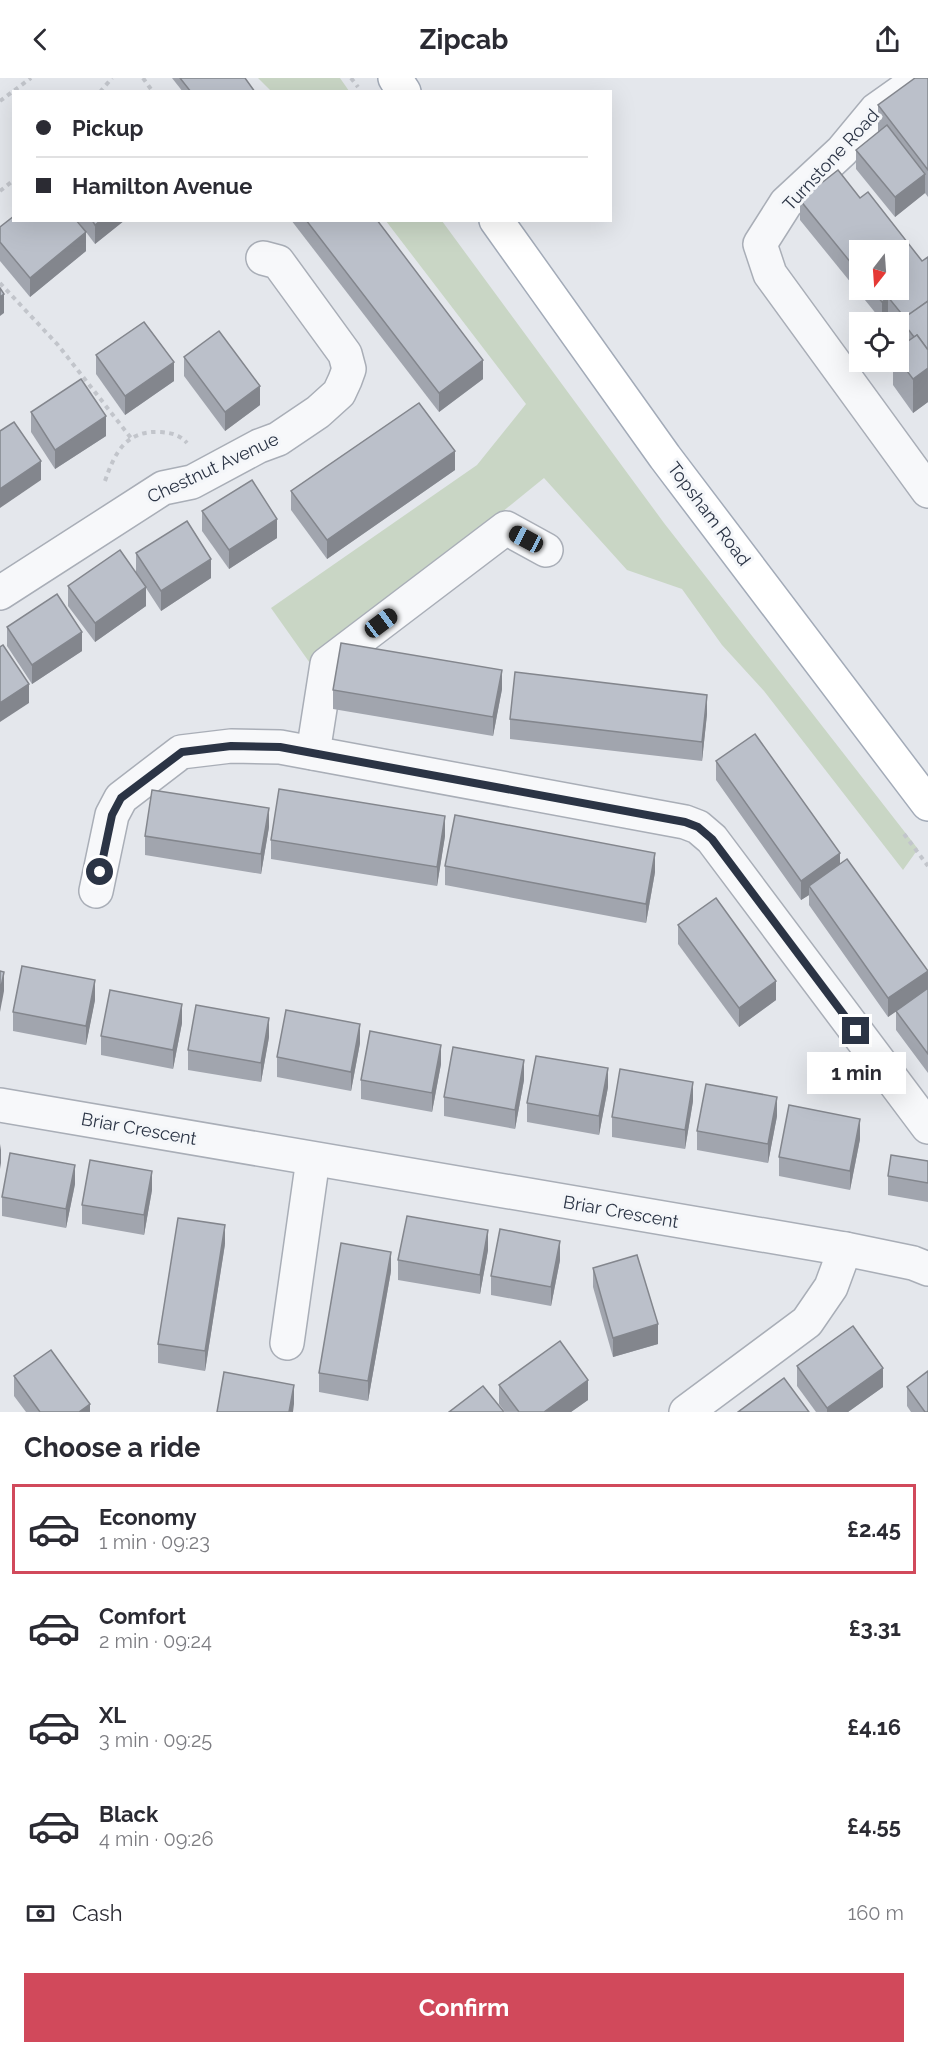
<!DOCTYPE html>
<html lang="en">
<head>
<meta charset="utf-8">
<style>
  body { margin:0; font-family:Raleway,sans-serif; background:#f7f7f7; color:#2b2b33; height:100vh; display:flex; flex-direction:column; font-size:22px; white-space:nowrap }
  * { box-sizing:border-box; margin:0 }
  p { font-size:20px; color:#7c7c81 }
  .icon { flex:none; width:33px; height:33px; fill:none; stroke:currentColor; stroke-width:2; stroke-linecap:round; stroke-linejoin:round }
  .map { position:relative; height:1334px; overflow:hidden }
  .sheet { display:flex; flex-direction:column; background:#fff; flex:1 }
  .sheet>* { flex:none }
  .hud { position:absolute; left:12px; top:12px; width:600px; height:132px; border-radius:0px; box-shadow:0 6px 24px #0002; display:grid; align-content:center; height:132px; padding:0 24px; background:#fff }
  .needle { width:39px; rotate:197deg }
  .buttons { position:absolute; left:849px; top:162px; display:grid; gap:12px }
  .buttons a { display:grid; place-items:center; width:60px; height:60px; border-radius:0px; background:#fff; box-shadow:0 6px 24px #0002; font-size:30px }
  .end { position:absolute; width:27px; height:27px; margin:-14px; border:8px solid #2b3445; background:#fff; box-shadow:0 0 0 3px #fff }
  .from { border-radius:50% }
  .bubble { position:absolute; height:42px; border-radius:0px; background:#fff; box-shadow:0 6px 24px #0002; font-size:20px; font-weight:700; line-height:42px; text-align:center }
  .car { position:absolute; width:18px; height:36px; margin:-18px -9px; border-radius:8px; box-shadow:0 0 4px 2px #0007; background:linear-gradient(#222 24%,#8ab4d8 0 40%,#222 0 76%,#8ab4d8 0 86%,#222 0) }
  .hud b { display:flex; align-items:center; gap:21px; height:57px; font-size:22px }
  .hud b+b { border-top:2px solid #e1e1e2 }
  .hud i { width:15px; height:15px; background:#2b2b33 }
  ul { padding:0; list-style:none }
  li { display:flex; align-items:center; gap:18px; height:90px; margin:0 12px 9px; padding:0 12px; border:3px solid transparent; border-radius:0px }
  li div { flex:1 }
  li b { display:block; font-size:22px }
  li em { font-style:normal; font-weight:700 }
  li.selected { border-color:#d1495b }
  li>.icon { width:54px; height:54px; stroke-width:1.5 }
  h2 { padding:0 24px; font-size:27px; line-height:72px }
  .pay { display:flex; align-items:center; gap:15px; height:66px; padding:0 24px; font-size:22px }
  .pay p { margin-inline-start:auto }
  .primary-button { display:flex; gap:12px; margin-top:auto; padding:12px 24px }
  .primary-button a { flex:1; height:69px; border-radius:0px; background:#d1495b; color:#fff; font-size:24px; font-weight:700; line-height:69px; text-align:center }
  header { display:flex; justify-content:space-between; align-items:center; height:78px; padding:0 24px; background:#fff; font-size:27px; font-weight:700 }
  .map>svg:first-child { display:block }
  .green { fill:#c9d6c5 }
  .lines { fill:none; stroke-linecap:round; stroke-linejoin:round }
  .minor-casing { stroke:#a9aeb7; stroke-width:36 }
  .major-casing { stroke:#a3abb8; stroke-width:36 }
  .path { stroke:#c2c5cb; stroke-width:4; stroke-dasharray:4.5 4.5; stroke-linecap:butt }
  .minor { stroke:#f7f8fa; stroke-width:33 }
  .major { stroke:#fff; stroke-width:33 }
  .wall { fill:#a1a5ae; fill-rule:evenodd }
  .shaded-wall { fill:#83868d }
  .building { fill:#bbc0ca; stroke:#83868d; stroke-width:1.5 }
  .route { stroke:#2b3445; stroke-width:8 }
  .labels { text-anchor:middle; stroke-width:6; stroke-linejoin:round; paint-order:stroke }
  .street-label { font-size:18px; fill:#2b3445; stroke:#f4f6f9 }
</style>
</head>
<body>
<header><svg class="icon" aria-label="back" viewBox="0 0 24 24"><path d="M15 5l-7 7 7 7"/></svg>Zipcab<svg class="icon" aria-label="share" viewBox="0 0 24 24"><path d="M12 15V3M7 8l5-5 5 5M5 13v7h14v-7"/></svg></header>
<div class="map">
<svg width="928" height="1334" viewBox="0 0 928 1334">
  <rect width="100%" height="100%" fill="#e4e7ec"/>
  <g class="green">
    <polygon points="258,0 340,0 349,13 271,13"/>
    <polygon points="386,143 442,143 664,445 918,771 903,792 764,613 722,567 682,511 627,492 544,400 312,588 271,530 477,387 526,326"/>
  </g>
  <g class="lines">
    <g class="minor-casing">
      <g id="minor">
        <polyline points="921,0 876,32 842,73 786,125 760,166 770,196 928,413"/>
        <polyline points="0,515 163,410 192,404 259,368 278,361 318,334 339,315 345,302 349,291 345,276 278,184 263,180"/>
        <polyline points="313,675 327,586 506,450 546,472"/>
        <polyline points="96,813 112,737 121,720 181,674 231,668 280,669 685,744 698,749 712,761 928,1049"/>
        <polyline points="0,1027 845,1171 913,1185 928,1191"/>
        <polyline points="287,1265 313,1081"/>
        <polyline points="686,1334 807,1244 831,1209 845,1171"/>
      </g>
    </g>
    <g class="major-casing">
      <g id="major">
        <polyline points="395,0 404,14"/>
        <polyline points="496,142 665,379 928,726"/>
      </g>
    </g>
    <g class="path">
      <polyline points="143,0 153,14"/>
      <polyline points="351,0 358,9"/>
      <polyline points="100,14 112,0"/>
      <polyline points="0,23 31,0"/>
      <polyline points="0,113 14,102"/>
      <polyline points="0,205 58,267 131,360"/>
      <path d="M 105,403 C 115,374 126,352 161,354 C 172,355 180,357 187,365"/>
      <polyline points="904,756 928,788"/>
    </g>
    <use href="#minor" class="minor"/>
    <use href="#major" class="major"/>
  </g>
  <g class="wall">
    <polygon points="172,0 245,0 255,14 183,14"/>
    <polygon points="928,0 928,119 925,115 895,139 856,91 856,72 878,55 878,27"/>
    <path d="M 860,120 L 922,183 L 928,179 L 928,324 L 913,335 L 893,307 L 893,284 L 898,284 L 898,270 L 901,268 L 901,254 L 898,251 L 898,244 L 893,244 L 888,238 L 882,243 L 800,142 L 800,122 ZM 860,172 L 898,212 L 860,212 Z"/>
    <polygon points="77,142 125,142 95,166"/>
    <polygon points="291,142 377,142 483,301 439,334"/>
    <polygon points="0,149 86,173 30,219 0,183"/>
    <polygon points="96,277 174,303 125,337 96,296"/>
    <polygon points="184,279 260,327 225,353 184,298"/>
    <polygon points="31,334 106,358 55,391 31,354"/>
    <polygon points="455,392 327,481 291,432 291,413"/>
    <polygon points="202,433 277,460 229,491 202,453"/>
    <polygon points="136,475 211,500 161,533 146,510 146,528 95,564 68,528 68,508 136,494"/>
    <polygon points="7,549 82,573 32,606 7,568"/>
    <polygon points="502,611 493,658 333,631 333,612"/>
    <polygon points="707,636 702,683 510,661 510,641"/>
    <polygon points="716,683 840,786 928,893 928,995 896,952 896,933 888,939 809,827 809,817 801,822 716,702"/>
    <polygon points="269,749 261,796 145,777 145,758"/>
    <polygon points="445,758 437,808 271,781 271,762"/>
    <polygon points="445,788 655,794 646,845 445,807"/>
    <polygon points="678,847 776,922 739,949 678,866"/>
    <polygon points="95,922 86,967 13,953 13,934"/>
    <polygon points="182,945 173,991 101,977 101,958"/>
    <polygon points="269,959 261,1004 188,992 188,972"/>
    <polygon points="360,965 351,1013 277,999 277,979"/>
    <polygon points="441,986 432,1034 361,1021 361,1002"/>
    <polygon points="524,1002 515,1051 444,1038 444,1019"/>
    <polygon points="608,1009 599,1057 527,1044 527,1025"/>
    <polygon points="693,1023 685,1071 612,1059 612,1039"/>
    <polygon points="777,1038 768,1085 697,1072 697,1053"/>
    <polygon points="860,1061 850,1112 779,1098 779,1079"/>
    <polygon points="928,1083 928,1124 888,1117 888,1098"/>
    <polygon points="75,1106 66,1150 2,1138 2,1119"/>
    <polygon points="152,1112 144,1157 82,1146 82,1127"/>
    <polygon points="225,1166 205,1293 158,1285 158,1266"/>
    <polygon points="488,1172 480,1216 398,1202 398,1182"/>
    <polygon points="560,1182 551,1228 491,1217 491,1198"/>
    <polygon points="593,1190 658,1266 613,1279 593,1209"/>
    <polygon points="391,1193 368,1323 319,1314 319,1295"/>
    <polygon points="797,1288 883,1309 848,1334 816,1334 797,1308"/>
    <polygon points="14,1298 90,1334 26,1334 14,1318"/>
    <polygon points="499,1307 588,1322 571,1334 505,1334 499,1326"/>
    <polygon points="907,1309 928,1334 911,1334 907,1328"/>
  </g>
  <g class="shaded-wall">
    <polygon points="925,96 925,115 895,139 895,119"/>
    <polygon points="101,142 125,142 95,166 95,147"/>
    <polygon points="86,154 86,173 30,219 30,200"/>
    <polygon points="4,216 4,235 0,238 0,219"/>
    <polygon points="888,219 888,238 882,243 882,224"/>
    <polygon points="483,282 483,301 439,334 439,315"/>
    <polygon points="174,284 174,303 125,337 125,318"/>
    <polygon points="928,290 928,324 913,335 913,301"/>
    <polygon points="260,308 260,327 225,353 225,334"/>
    <polygon points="106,338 106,358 55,391 55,372"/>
    <polygon points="455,373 455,392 327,481 327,462"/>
    <polygon points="41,383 41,402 0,430 0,411"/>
    <polygon points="277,441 277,460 229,491 229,472"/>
    <polygon points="211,481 211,500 161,533 161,513"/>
    <polygon points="146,509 146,528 95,564 95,545"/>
    <polygon points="82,554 82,573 32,606 32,587"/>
    <polygon points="502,592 502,611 493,658 493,639"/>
    <polygon points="29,606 29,625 0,644 0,625"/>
    <polygon points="707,617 707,636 702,683 702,664"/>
    <polygon points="269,730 269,749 261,796 261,776"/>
    <polygon points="445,738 445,758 437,808 437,789"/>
    <polygon points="655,775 655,794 646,845 646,826"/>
    <polygon points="840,775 840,794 809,808 809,817 801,822 801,803"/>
    <polygon points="928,893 928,912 888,939 888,920"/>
    <polygon points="4,894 4,913 0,934 0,914"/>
    <polygon points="95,902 95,922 86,967 86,948"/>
    <polygon points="776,903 776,922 739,949 739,930"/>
    <polygon points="182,926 182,945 173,991 173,972"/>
    <polygon points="269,940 269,959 261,1004 261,985"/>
    <polygon points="360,946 360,965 351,1013 351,994"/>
    <polygon points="441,967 441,986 432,1034 432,1015"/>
    <polygon points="524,982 524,1002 515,1051 515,1032"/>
    <polygon points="608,990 608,1009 599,1057 599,1038"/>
    <polygon points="693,1004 693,1023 685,1071 685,1052"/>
    <polygon points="777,1019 777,1038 768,1085 768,1066"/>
    <polygon points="860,1041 860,1061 850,1112 850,1093"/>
    <polygon points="1,1066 1,1085 0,1091 0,1072"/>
    <polygon points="75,1087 75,1106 66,1150 66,1131"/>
    <polygon points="152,1093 152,1112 144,1157 144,1137"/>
    <polygon points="225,1147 225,1166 205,1293 205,1273"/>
    <polygon points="488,1152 488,1172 480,1216 480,1197"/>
    <polygon points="560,1163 560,1182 551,1228 551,1209"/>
    <polygon points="391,1174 391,1193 368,1323 368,1303"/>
    <polygon points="658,1246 658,1266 613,1279 613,1260"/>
    <polygon points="883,1290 883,1309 848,1334 827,1334 827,1330"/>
    <polygon points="588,1302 588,1322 571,1334 544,1334"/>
    <polygon points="294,1307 294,1326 293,1334 289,1334"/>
    <polygon points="90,1326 90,1334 79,1334"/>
  </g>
  <g class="building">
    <polygon points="180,0 245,0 255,14 191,14"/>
    <polygon points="915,0 928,0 928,92 878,27"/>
    <polygon points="887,47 925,96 895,119 856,72"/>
    <polygon points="838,92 860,120 868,114 922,183 928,179 928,223 905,240 888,219 882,224 872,212 898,212 898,172 860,172 860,196 800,122"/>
    <polygon points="14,138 14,142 76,142 86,154 30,200 0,164 0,149"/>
    <polygon points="92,142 101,142 95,147"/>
    <polygon points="306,142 377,142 483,282 439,315"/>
    <polygon points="0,210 4,216 0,219"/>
    <polygon points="928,223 928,272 917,257 914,259 901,242"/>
    <polygon points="144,244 174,284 125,318 96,277"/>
    <polygon points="219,253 260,308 225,334 184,279"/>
    <polygon points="917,257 928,272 928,290 913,301 898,281 898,270"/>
    <polygon points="81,301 106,338 55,372 31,334"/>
    <polygon points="419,325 455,373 327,462 291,413"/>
    <polygon points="14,344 41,383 0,411 0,353"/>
    <polygon points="252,402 277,441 229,472 202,433"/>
    <polygon points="187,443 211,481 161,513 136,475"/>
    <polygon points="120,472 146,509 95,545 68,508"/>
    <polygon points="57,516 82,554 32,587 7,549"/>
    <polygon points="341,565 502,592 493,639 333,612"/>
    <polygon points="3,567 29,606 0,625 0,569"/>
    <polygon points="515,594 707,617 702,664 510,641"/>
    <polygon points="755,656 840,775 801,803 716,683"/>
    <polygon points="279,711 445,738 437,789 271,762"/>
    <polygon points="152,712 269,730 261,776 145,758"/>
    <polygon points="455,737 655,775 646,826 445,788"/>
    <polygon points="847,781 928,893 888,920 809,808"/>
    <polygon points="716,820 776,903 739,930 678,847"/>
    <polygon points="22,888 95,902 86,948 13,934"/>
    <polygon points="0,893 4,894 0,914"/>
    <polygon points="928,910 928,976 896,933"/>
    <polygon points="110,912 182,926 173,972 101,958"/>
    <polygon points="196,927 269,940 261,985 188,972"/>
    <polygon points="286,932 360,946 351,994 277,979"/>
    <polygon points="370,953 441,967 432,1015 361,1002"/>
    <polygon points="453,969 524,982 515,1032 444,1019"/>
    <polygon points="536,978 608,990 599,1038 527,1025"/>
    <polygon points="620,991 693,1004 685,1052 612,1039"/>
    <polygon points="706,1006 777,1019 768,1066 697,1053"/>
    <polygon points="789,1027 860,1041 850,1093 779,1079"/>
    <polygon points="10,1075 75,1087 66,1131 2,1119"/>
    <polygon points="891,1077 928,1083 928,1105 888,1098"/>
    <polygon points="90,1082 152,1093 144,1137 82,1127"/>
    <polygon points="407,1138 488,1152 480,1197 398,1182"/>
    <polygon points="178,1140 225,1147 205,1273 158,1266"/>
    <polygon points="500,1151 560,1163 551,1209 491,1198"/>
    <polygon points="341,1165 391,1174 368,1303 319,1295"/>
    <polygon points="637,1177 658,1246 613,1260 593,1190"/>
    <polygon points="853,1248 883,1290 827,1330 797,1288"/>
    <polygon points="560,1263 588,1302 544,1334 519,1334 499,1307"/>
    <polygon points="51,1272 90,1326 79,1334 40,1334 14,1298"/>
    <polygon points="928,1293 928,1334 925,1334 907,1309"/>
    <polygon points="224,1294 294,1307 289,1334 217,1334"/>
    <polygon points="784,1300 809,1334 738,1334"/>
    <polygon points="483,1308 504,1334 449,1334"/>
  </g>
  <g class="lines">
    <polyline class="route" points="100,794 112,737 121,720 182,674 231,668 280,669 685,744 698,749 712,761 856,953"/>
  </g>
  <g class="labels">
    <g class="street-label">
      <text transform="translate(831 82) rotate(-47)" y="6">Turnstone Road</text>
      <text transform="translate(213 390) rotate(-25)" y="6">Chestnut Avenue</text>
      <text transform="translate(709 436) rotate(53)" y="6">Topsham Road</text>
      <text transform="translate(139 1051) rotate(10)" y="6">Briar Crescent</text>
      <text transform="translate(621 1134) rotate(10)" y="6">Briar Crescent</text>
    </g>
  </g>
</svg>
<div class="buttons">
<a><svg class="needle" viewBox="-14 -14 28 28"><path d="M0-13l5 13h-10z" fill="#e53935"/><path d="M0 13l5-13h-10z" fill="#7c7c81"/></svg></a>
<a><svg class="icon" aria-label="locate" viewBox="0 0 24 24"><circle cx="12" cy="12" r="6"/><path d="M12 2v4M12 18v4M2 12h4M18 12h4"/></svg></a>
</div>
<i class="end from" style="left:100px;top:794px"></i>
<i class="end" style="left:856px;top:953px"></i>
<div class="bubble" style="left:807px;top:974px;width:99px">1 min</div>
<i class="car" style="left:526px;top:461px;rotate:298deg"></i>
<i class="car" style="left:381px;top:545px;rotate:53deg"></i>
<div class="hud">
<b><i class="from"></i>Pickup</b>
<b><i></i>Hamilton Avenue</b>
</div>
</div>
<section class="sheet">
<h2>Choose a ride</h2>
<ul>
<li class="selected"><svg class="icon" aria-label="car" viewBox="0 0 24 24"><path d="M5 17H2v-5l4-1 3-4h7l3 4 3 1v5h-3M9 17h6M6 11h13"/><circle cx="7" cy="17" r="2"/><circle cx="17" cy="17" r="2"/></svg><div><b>Economy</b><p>1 min · 09:23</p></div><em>£2.45</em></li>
<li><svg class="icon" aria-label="car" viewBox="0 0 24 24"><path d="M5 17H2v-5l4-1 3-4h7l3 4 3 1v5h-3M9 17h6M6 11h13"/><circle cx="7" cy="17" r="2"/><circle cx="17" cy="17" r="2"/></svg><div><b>Comfort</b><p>2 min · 09:24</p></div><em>£3.31</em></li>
<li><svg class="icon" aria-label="car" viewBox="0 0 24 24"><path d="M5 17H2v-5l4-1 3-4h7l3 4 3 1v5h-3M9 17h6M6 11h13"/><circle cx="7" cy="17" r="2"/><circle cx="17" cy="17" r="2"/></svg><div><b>XL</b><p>3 min · 09:25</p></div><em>£4.16</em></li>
<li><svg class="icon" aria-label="car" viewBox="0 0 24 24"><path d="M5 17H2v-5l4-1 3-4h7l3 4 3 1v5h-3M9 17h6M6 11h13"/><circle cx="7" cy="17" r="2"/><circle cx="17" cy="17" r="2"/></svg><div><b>Black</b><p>4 min · 09:26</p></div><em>£4.55</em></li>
</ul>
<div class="pay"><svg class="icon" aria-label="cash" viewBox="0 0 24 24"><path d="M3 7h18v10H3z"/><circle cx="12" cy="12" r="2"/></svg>Cash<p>160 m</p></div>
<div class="primary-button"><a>Confirm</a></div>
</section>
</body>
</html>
